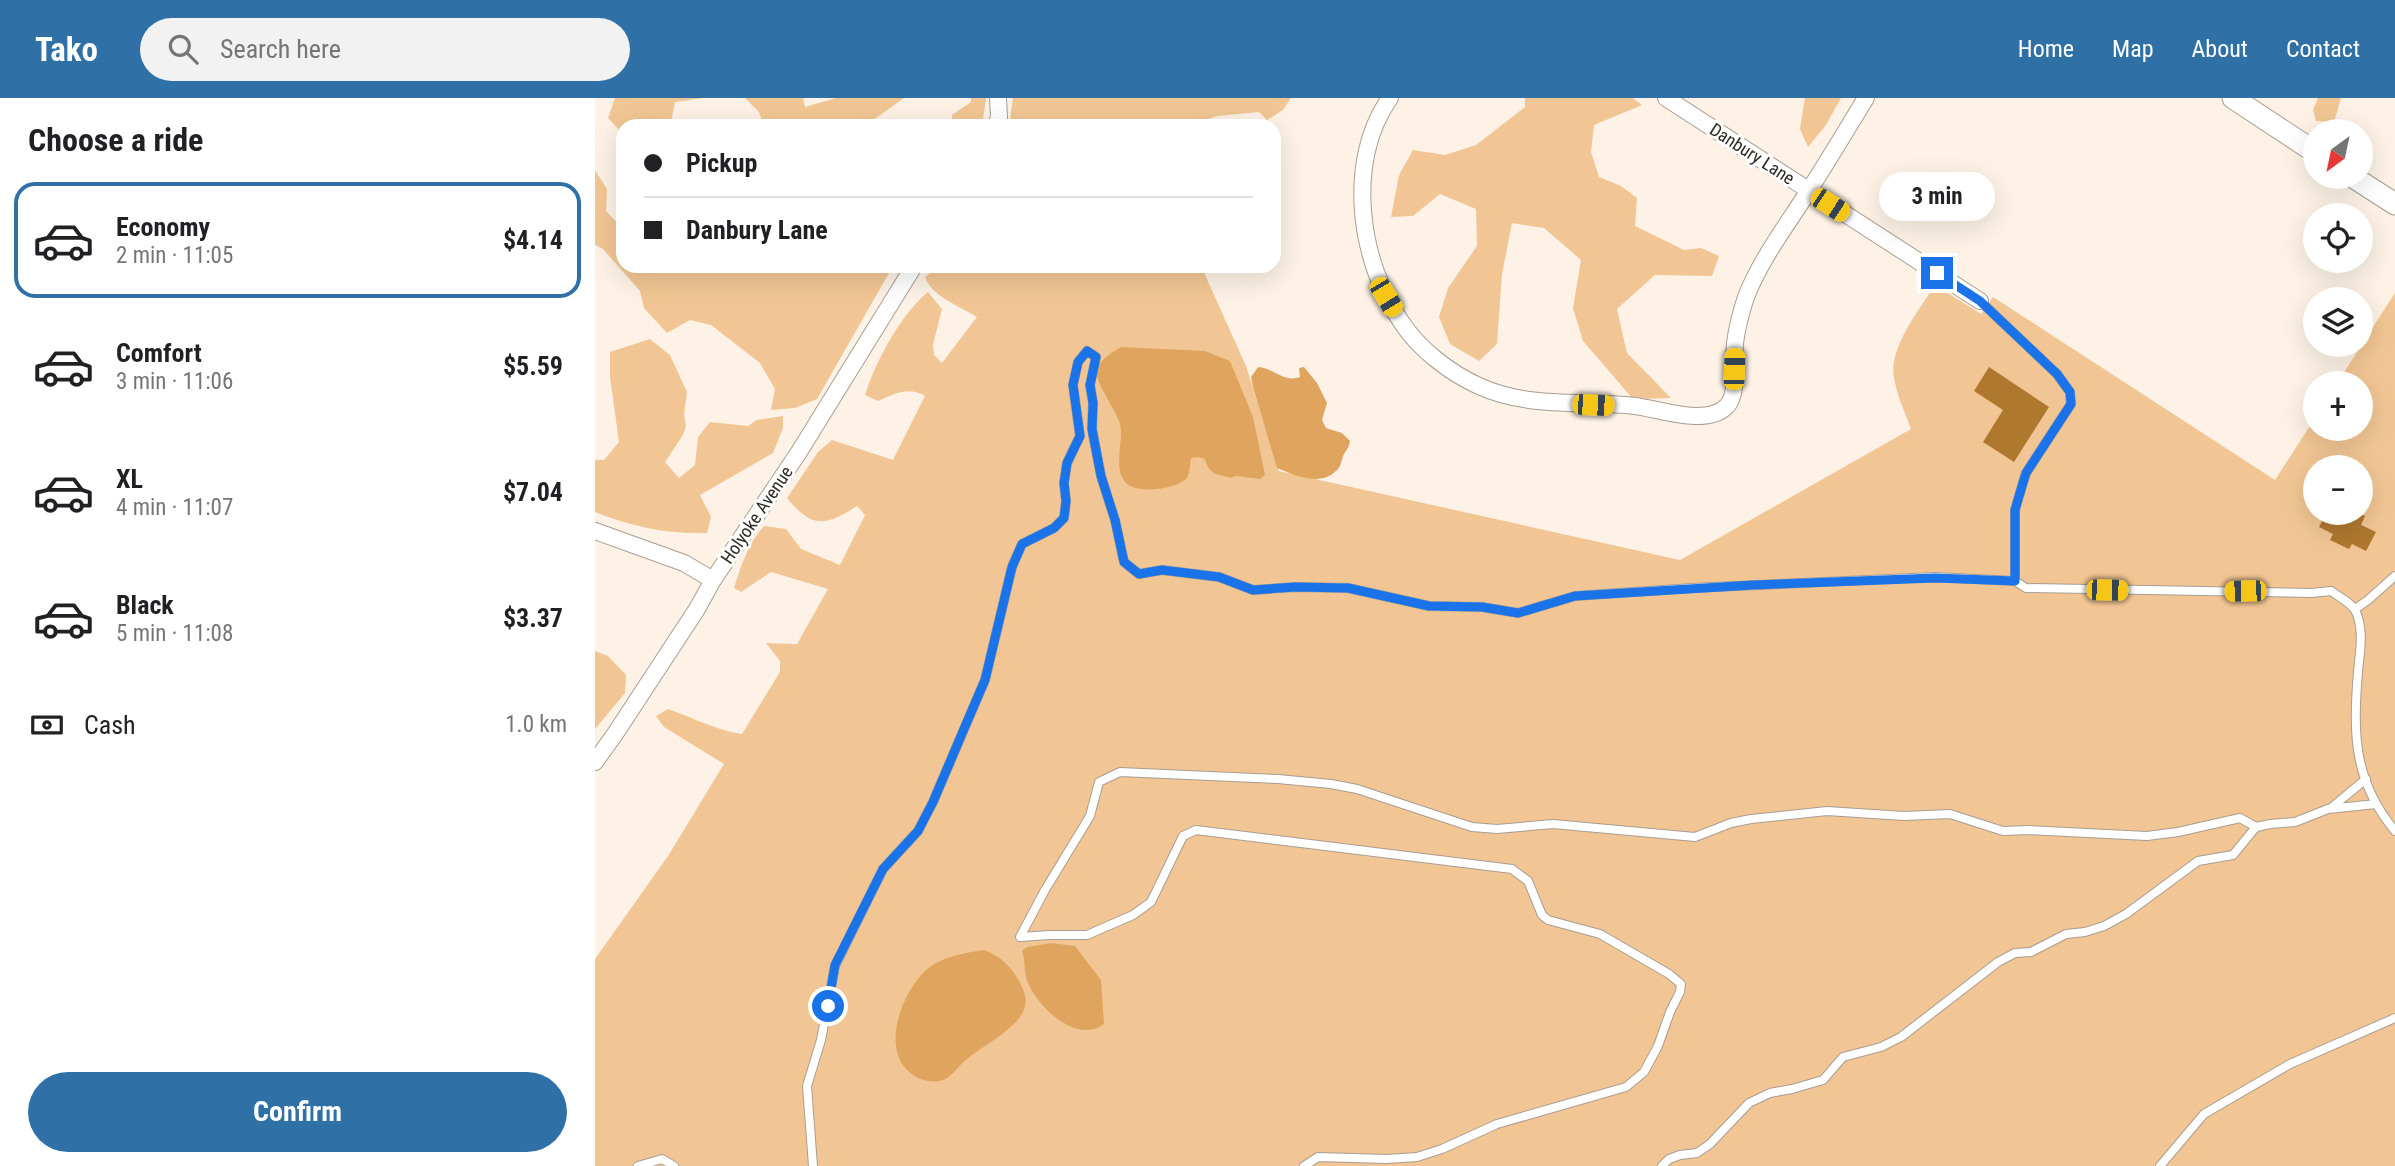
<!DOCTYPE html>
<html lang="en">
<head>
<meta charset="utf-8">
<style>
  body { margin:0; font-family:"Roboto Condensed",sans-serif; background:#f2f2f2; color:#202124; height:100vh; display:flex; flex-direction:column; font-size:26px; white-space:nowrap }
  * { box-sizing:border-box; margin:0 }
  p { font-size:23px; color:#757577 }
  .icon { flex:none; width:38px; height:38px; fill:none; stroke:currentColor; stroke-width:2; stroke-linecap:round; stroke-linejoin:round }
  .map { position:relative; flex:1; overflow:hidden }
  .panel { display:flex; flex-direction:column; background:#fff; width:595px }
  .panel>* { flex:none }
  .top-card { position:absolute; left:21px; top:21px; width:665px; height:154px; border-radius:21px; box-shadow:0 7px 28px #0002; display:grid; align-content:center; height:154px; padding:0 28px; background:#fff }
  .needle { width:46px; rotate:213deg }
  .fabs { position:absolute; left:1708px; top:21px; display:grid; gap:14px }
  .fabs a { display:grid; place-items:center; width:70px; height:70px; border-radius:50%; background:#fff; box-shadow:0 7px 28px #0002; font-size:35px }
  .end { position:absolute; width:32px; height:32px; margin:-16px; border:9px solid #1a73e8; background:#fff; box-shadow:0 0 0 4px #fff }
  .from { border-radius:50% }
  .bubble { position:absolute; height:49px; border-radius:24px; background:#fff; box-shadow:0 7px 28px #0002; font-size:23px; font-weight:700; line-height:49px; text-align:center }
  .car { position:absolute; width:21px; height:42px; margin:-21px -10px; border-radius:9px; box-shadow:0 0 5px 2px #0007; background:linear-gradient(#f5c518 24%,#345 0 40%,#f5c518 0 76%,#345 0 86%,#f5c518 0) }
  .top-card b { display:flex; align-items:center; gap:24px; height:66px; font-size:26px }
  .top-card b+b { border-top:2px solid #e0e0e0 }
  .top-card i { width:18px; height:18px; background:#202124 }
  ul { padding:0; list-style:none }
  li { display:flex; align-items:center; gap:21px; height:116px; margin:0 14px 10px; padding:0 14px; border:4px solid transparent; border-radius:21px }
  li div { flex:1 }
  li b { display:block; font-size:26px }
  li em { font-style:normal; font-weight:700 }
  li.current { border-color:#2f71a7 }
  li>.icon { width:63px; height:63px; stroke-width:1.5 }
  h2 { padding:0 28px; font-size:32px; line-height:84px }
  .pay { display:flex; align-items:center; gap:18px; height:77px; padding:0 28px; font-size:26px }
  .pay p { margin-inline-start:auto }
  .primary-button { display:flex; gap:14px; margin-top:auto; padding:14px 28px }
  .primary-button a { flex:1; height:80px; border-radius:42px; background:#2f71a7; color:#fff; font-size:28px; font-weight:700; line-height:80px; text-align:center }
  header { display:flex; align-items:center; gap:42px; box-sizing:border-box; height:98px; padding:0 35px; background:#2f71a7; color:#fff }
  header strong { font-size:33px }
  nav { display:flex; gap:38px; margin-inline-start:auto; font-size:24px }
  .search { width:490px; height:63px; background:#f2f2f2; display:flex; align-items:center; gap:18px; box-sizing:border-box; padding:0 24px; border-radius:38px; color:#757577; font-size:26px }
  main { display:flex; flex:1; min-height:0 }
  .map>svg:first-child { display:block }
  .green { fill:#f2c694; fill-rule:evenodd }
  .water { fill:#dfa55f }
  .building { fill:#af782f }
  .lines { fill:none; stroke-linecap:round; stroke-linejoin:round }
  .service-casing { stroke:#a89d92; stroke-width:10 }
  .minor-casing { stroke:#a89d92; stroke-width:18 }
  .tertiary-casing { stroke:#a89d92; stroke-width:23 }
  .service { stroke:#fff; stroke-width:8 }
  .minor { stroke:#fff; stroke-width:16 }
  .tertiary { stroke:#fff; stroke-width:21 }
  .route { stroke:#1a73e8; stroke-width:9 }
  .labels { text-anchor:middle; stroke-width:6; stroke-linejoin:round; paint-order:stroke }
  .street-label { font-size:18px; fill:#2d2924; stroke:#fff }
</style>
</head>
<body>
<header>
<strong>Tako</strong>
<div class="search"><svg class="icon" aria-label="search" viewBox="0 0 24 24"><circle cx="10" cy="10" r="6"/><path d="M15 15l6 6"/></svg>Search here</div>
<nav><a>Home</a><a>Map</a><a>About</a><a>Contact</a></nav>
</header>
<main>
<section class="panel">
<h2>Choose a ride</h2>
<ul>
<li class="current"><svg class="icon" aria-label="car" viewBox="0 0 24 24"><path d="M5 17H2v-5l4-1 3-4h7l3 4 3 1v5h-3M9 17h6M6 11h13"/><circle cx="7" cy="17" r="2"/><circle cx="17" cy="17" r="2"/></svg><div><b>Economy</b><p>2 min · 11:05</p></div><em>$4.14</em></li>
<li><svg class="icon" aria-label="car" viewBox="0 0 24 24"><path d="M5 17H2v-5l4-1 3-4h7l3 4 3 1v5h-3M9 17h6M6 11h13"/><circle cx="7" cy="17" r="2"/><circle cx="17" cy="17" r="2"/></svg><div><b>Comfort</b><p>3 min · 11:06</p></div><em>$5.59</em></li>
<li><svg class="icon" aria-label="car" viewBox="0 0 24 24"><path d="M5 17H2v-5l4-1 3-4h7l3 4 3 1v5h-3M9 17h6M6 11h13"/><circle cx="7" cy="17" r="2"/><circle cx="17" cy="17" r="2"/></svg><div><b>XL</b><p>4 min · 11:07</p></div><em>$7.04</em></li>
<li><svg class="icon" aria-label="car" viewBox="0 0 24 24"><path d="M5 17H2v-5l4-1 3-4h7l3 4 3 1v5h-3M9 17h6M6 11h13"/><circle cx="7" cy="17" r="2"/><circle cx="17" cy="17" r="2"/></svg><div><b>Black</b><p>5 min · 11:08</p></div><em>$3.37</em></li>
</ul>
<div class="pay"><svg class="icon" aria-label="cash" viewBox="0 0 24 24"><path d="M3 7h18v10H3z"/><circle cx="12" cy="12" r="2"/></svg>Cash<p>1.0 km</p></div>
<div class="primary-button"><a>Confirm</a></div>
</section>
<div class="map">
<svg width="1800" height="1068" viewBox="0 0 1800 1068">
  <rect width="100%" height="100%" fill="#fdf2e5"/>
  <g class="green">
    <polygon points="20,0 108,0 80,4 76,24 79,28 28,28 28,36 13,20"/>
    <polygon points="150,0 208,0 210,9 241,0 309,0 270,28 169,28 164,14"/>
    <polygon points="376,0 391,0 387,28 356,28 357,17 376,4"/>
    <polygon points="418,0 696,0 688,12 672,22 664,14 622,18 594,28 414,28"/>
    <polygon points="930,0 1038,0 1047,7 999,27 996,54 1004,79 1026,88 1042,100 1040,128 1089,152 1106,150 1124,158 1117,178 1060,177 1022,211 1032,255 1076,300 1038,301 988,243 978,210 986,162 949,130 917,125 907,176 902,246 884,263 855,246 844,219 853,190 882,148 881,111 845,96 818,118 796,119 804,77 818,52 850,57 881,47 930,9"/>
    <polygon points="1210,0 1246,0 1231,27 1213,49 1205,31"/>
    <polygon points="1723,0 1746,0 1739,24 1721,23 1718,12"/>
    <polygon points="0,72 12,91 11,113 28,131 28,168 70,168 76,175 79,168 298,168 222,301 200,310 176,312 180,291 165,265 116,227 95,222 72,235 49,210 45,193 8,151 0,147"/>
    <path d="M 345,168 L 606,168 L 651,268 L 684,373 L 1085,462 L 1316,331 C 1310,315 1302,297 1299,280 C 1293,250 1325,211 1340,187 L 1386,216 L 1398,199 L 1680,382 L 1720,320 L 1720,331 L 1766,331 L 1766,285 L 1742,285 L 1800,195 L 1800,1068 L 0,1068 L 0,861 L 73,758 L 129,666 L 69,629 L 61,618 L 73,611 C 96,619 124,633 147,636 L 185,574 L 185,563 L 171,545 L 202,546 L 233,491 L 176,474 L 146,494 L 139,490 C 146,468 153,445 169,428 L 191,431 L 206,451 L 245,467 L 270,417 L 262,408 C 231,428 217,431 192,400 L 223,354 L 237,342 L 298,362 L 330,298 C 313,288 300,296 283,303 L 270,297 C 281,263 305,217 333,194 L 347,211 L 338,247 L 339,257 L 347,265 L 382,219 C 365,208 337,199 330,179 ZM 1720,369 L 1766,369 L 1766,415 L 1720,415 Z"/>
    <path d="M 55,241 L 75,257 L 92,294 L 89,317 L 91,328 L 88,337 L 70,364 L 84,380 L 100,367 L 103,339 L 115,324 L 153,328 L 162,322 L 188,318 L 188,330 L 178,355 L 105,397 L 116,419 L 112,435 C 69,436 39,429 0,414 L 0,362 L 9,362 L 24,344 L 15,279 L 15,254 Z"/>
    <polygon points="0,553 13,558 31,577 30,595 0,631"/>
  </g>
  <g class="water">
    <path d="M 526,249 L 610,253 L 635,263 L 658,319 L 670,377 L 665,381 L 640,378 L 636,380 C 622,376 614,377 610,361 L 603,359 L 596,360 C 595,366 595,376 591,381 C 580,391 541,397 530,384 C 518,369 529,343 525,326 C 521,312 502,287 502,276 C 501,264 516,255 526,249 Z"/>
    <path d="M 663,269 C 679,270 688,285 705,279 L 704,270 L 709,269 L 722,285 L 732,305 L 727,322 L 731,330 L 747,335 L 755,343 C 754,350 751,352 748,358 C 746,364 746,369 741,373 C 725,389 699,377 682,370 L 658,289 L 656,279 Z"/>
    <path d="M 456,845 L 480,848 L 506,882 L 509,926 C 482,947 443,909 433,885 C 428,874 431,863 427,853 L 432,849 Z"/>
    <path d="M 389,852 C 405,858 415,867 424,883 C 428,890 432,899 430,908 C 426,929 387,948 372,961 C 364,967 358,978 348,982 C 340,985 330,983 323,980 C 282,959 305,897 330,873 C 345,859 369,855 389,852 Z"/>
  </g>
  <g class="building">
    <polygon points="1394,269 1454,309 1419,364 1388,344 1408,312 1379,293"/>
    <polygon points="1731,415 1763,415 1770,418 1766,427 1781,434 1771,453 1757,446 1754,451 1735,442 1738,436 1724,429"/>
  </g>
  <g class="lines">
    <g class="service-casing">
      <g id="service">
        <path d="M 1385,203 L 1462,276 L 1475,294 L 1476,306 L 1431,375 L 1427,388 L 1420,412 L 1420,483 L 1431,490 L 1716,495 L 1736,493 C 1744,499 1757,505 1761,514 C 1769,532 1765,554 1763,573 C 1758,636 1758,682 1800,733"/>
        <polyline points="1760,511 1773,502 1800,478"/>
        <polyline points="1736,710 1771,681"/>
        <polyline points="43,1068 67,1061 79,1068"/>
        <polyline points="218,1068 212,988 226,942 240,868 288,771 323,733 338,704 390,582 417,469 427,446 459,430 469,420 471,403 469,385 472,365 485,338 478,287 483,264 492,253 501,259 495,287 498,305 497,331 506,378 520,422 529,464 544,476 567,472 624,479 658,492 700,489 753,490 834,508 887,509 923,515 980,498 1097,490 1340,479 1420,483"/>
        <polyline points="709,1068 723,1059 792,1061 822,1059 847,1051 902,1026 1031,989 1049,974 1063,948 1075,914 1085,894 1086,886 1074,876 1005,836 953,822 947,817 933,783 917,771 601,732 588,738 556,804 538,817 492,837 454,837 425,839 450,792 495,718 504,684 525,674 683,681 736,686 762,691 877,729 902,731 958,726 1100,739 1136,725 1156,721 1232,713 1309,718 1355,716 1408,733 1434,732 1552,738 1583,734 1645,720 1661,729"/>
        <polyline points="1067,1068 1074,1061 1085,1057 1102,1055 1115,1046 1154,1005 1175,995 1197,991 1228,982 1248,959 1286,949 1306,939 1403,864 1420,855 1436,854 1471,836 1490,834 1509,828 1531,816 1603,763 1638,757 1661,729 1675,726 1700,724 1733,711 1781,706"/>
        <polyline points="1565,1068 1609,1016 1695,966 1800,920"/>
      </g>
    </g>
    <g class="minor-casing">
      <g id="minor">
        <path d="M 795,0 C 750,63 764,164 807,225 C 824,251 855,275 884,288 C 934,311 987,302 1040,308 C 1065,311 1112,329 1132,308 C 1144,296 1138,261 1140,245 C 1142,230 1146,214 1151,199 C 1166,161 1191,128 1213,94 C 1233,63 1252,31 1271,0"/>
        <polyline points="1071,0 1385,203"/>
        <polyline points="401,28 404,19 403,0"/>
        <polyline points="0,433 89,465 118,482"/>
        <polyline points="0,664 20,636 102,511 118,482 204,354 319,168"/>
      </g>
    </g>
    <g class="tertiary-casing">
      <g id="tertiary">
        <polyline points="1638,0 1720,54"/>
        <polyline points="1758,79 1800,106"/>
      </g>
    </g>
    <use href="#service" class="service"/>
    <use href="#minor" class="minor"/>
    <use href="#tertiary" class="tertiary"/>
  </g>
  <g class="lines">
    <polyline class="route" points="233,908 240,867 288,771 323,733 338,704 369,631 390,582 417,469 427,446 459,430 469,420 471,403 469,385 472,365 485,338 478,287 483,264 492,253 501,259 495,287 498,305 497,331 506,378 520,422 529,464 544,476 567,472 624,479 658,492 700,489 753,490 834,508 887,509 923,515 980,498 1158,487 1340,480 1420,483 1420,412 1427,388 1431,375 1476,306 1475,294 1462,276 1385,203 1342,175"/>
  </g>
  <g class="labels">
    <g class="street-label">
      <text transform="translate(1157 56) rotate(33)" y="6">Danbury Lane</text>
      <text transform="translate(162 417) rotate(-56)" y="6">Holyoke Avenue</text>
    </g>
  </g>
</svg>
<div class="fabs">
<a><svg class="needle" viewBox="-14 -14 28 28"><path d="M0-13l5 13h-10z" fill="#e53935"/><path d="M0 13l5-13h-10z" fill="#757577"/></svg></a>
<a><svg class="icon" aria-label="locate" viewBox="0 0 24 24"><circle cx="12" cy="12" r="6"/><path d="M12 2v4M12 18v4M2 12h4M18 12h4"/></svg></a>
<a><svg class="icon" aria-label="layers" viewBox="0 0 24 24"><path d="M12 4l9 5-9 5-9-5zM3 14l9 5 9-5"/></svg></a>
<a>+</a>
<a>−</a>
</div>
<i class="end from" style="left:233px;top:908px"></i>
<i class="end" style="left:1342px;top:175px"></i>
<div class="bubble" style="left:1284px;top:74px;width:116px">3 min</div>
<i class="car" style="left:1235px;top:107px;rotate:123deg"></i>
<i class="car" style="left:791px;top:199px;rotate:149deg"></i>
<i class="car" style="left:1139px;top:271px;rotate:2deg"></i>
<i class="car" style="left:998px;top:307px;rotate:92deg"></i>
<i class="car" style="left:1512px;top:492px;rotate:91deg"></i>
<i class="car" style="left:1650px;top:493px;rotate:269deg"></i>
<div class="top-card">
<b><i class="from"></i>Pickup</b>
<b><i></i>Danbury Lane</b>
</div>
</div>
</main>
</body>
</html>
